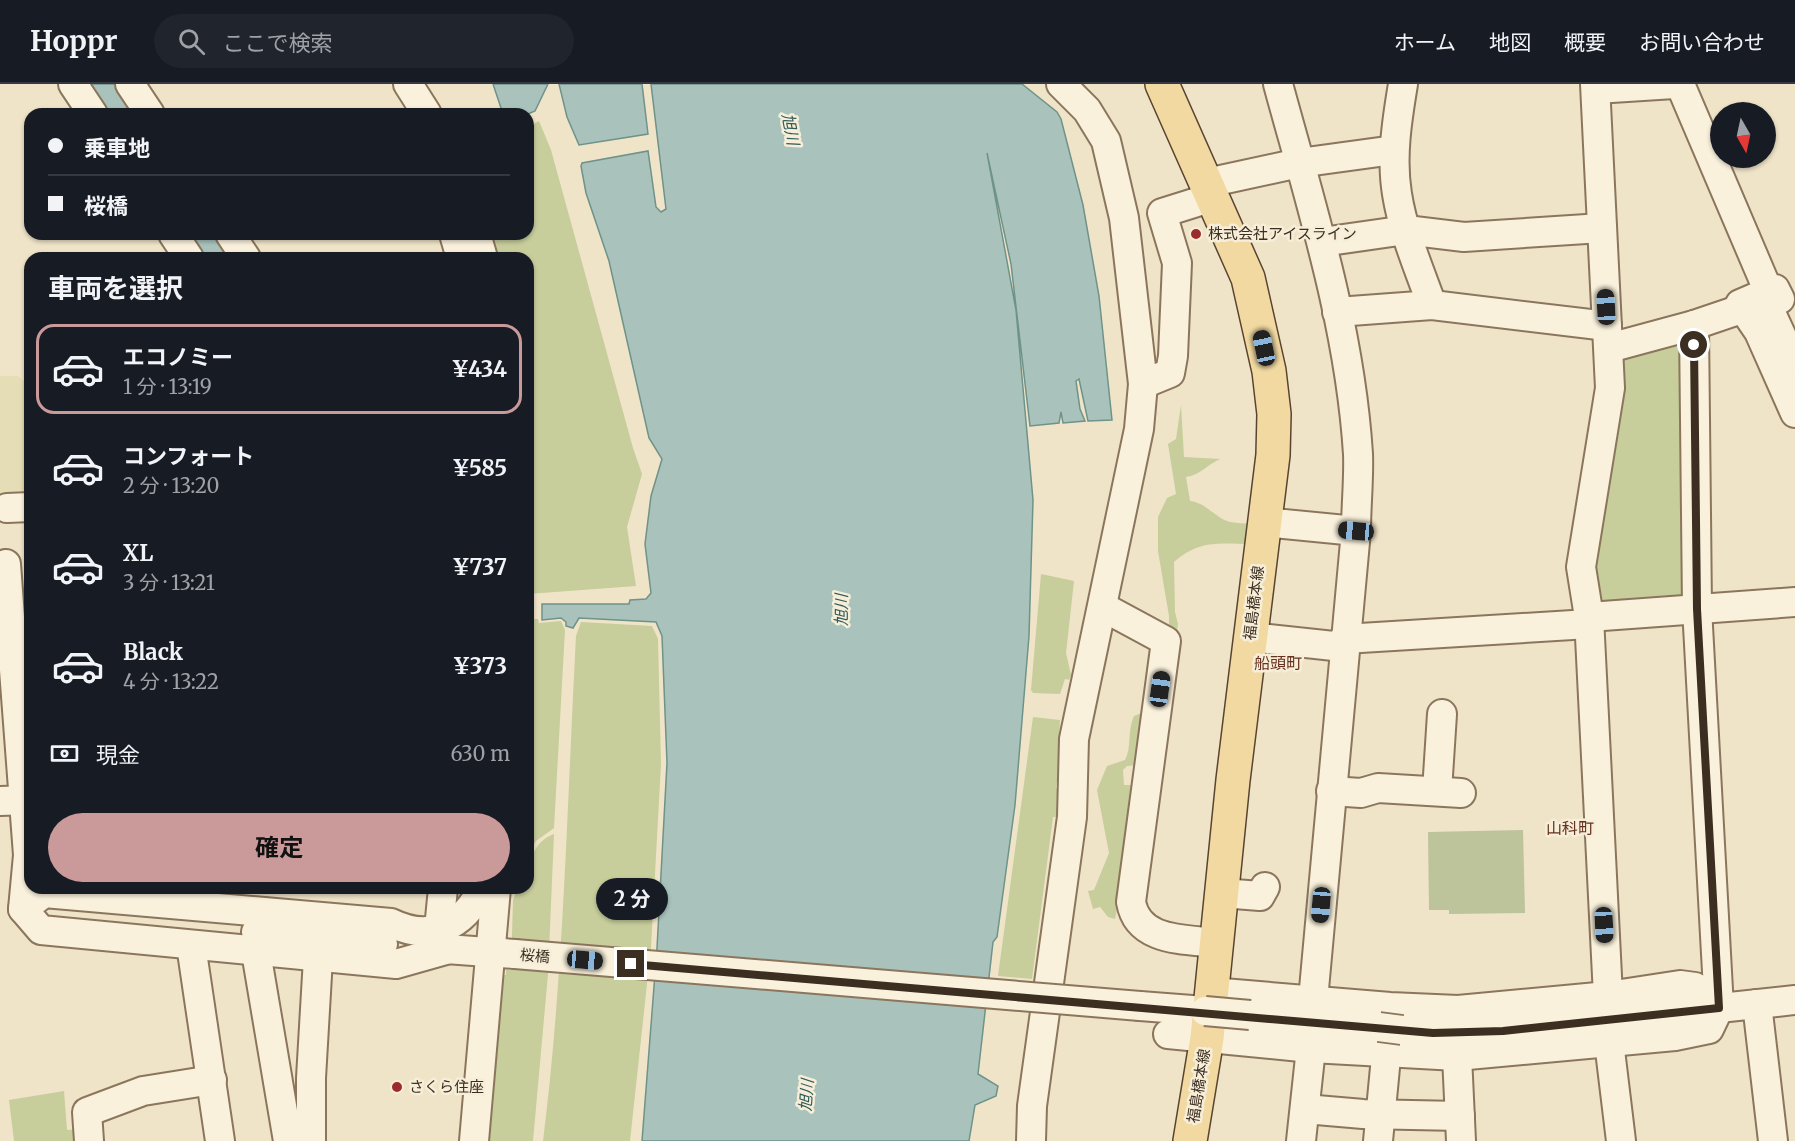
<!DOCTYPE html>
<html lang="ja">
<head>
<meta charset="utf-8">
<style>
  body { margin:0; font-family:Merriweather,"Noto Sans JP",serif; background:#20242c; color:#f1f3f6; height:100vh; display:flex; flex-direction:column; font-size:22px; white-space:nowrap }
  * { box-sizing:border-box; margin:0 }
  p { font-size:20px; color:#9ea1a6 }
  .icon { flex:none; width:33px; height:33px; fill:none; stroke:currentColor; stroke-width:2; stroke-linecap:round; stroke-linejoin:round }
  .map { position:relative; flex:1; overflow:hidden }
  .sheet { position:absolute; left:24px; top:168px; width:510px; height:642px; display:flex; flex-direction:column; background:#171b24; border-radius:18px; box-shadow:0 2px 4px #0004 }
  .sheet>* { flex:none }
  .guide { position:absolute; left:24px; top:24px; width:510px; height:132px; border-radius:18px; box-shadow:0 2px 4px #0004; display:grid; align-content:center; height:132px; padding:0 24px; background:#171b24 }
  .needle { width:39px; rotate:171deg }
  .fabs { position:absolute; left:1710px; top:18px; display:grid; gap:12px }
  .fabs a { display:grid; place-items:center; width:66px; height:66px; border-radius:50%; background:#171b24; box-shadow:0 2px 4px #0004; font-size:30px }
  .end { position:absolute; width:27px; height:27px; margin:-14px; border:8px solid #3c2e20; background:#fff; box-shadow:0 0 0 3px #fff }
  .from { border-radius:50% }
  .bubble { position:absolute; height:42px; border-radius:21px; background:#171b24; box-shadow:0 2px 4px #0004; font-size:20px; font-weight:700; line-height:42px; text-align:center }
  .car { position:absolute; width:18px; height:36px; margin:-18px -9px; border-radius:8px; box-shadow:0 0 4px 2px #0007; background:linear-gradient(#222 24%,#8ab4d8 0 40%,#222 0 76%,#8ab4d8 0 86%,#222 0) }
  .guide b { display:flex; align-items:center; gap:21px; height:57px; font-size:22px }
  .guide b+b { border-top:2px solid #363941 }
  .guide i { width:15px; height:15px; background:#f1f3f6 }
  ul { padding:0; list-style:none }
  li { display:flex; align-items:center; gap:18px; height:90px; margin:0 12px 9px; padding:0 12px; border:3px solid transparent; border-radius:18px }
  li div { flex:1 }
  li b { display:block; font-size:22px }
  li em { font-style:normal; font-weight:700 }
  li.on { border-color:#ca9a9b }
  li>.icon { width:54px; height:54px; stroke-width:1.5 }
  h2 { padding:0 24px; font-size:27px; line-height:72px }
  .pay { display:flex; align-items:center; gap:15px; height:66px; padding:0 24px; font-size:22px }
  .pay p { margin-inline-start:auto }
  .cta { display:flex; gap:12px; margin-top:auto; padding:12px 24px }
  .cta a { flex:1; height:69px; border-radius:36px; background:#ca9a9b; color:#111; font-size:24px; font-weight:700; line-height:69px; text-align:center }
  header { display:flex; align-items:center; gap:36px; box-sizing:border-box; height:84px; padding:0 30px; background:#171b24; border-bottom:2px solid #363941 }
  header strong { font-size:28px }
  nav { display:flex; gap:33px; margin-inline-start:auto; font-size:21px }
  .search { width:420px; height:54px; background:#20242c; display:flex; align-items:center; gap:15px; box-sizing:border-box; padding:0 21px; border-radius:33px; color:#9ea1a6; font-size:22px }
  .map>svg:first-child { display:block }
  .farmland { fill:#e5ddb5 }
  .green { fill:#c7cd9b }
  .cemetery { fill:#bdc39a }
  .water { fill:#a9c3bc; stroke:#6f9289; stroke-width:1.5 }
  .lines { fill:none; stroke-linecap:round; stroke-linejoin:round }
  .minor-casing { stroke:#8b765d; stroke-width:32 }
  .major-casing { stroke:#594431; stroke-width:36 }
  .minor { stroke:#f9f1dc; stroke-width:28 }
  .major { stroke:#f1d9a1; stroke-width:33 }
  .minor-bridge-casing { stroke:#8b765d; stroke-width:32; stroke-linecap:butt }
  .minor-bridge { stroke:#f9f1dc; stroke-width:28 }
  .route { stroke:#3c2e20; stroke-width:8 }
  .poi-dot { fill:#9a2d2c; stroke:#f6eed8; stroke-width:2 }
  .labels { text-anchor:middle; stroke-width:5; stroke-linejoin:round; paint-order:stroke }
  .poi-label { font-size:15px; fill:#3c2e20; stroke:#f6eed8; text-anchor:start }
  .street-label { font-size:15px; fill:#3c2e20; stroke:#f6eed8 }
  .water-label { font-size:16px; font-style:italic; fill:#305b59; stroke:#f6eed8 }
  .neighbourhood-label { font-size:16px; fill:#68301f; stroke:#f6eed8 }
</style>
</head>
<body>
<header>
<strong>Hoppr</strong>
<div class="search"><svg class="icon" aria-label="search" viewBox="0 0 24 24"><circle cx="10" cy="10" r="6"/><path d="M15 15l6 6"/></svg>ここで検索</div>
<nav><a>ホーム</a><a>地図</a><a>概要</a><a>お問い合わせ</a></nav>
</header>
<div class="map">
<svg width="1795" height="1057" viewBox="0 0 1795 1057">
  <rect width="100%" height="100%" fill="#efe4c8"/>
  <polygon class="farmland" points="0,292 18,292 30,303 30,419 0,422"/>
  <g class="green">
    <polygon points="539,37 551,66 633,364 642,390 627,443 636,502 528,510 528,174 498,174 492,150 528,150 528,43"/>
    <polygon points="1681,253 1690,508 1679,518 1605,522 1595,515 1591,483 1620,282 1627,270"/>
    <path d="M 1181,321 L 1184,373 L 1220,375 C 1207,381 1200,391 1186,393 L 1190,417 C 1206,419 1212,431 1227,437 C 1235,440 1247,439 1255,440 L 1252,460 C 1219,460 1201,455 1174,478 L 1175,528 L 1178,540 L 1170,597 L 1169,532 L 1158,467 L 1158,433 L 1167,414 L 1176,410 L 1168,360 L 1176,355 Z"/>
    <polygon points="1041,490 1074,497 1066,569 1071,591 1069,596 1065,595 1060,610 1033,609 1031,606"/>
    <polygon points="528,535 538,535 539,539 561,537 565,546 554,744 536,757 528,769"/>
    <path d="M 581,538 L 652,542 L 658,555 L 661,680 L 651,863 L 630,1057 L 543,1057 C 564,890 567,720 576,552 Z"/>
    <path d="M 1142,629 L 1148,632 L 1137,681 L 1127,682 L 1123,686 L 1124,701 L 1140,701 L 1115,835 L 1108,833 L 1100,823 L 1093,825 L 1088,807 L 1094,806 L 1109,769 L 1097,706 L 1107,682 L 1125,676 C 1132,663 1127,647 1134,632 Z"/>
    <polygon points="1033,633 1060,636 1059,661 1065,672 1064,681 1059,681 1056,704 1061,705 1058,733 1053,733 1032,895 998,892"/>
    <path d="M 554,750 L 548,890 L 533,1057 L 488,1057 L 503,891 L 506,891 L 506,886 L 511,886 L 513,816 L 518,804 L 528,804 C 528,783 531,758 554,750 Z"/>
    <polygon points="64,1007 67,1046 84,1045 85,1057 14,1057 9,1016"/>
  </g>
  <polygon class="cemetery" points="1523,746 1525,829 1449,830 1449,826 1429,826 1428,748"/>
  <g class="water">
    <polygon points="91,0 116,0 137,30 110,30"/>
    <polygon points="493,0 548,0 535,27 528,30 503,30"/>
    <polygon points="559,0 642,0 648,50 579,61 567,33"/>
    <polygon points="651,0 1022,0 1057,28 1061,35 1083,121 1099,212 1112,336 1088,337 1079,295 1076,297 1080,325 1085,337 1063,339 1061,328 1059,339 1030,342 1011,180 987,69 1016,226 1033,416 1029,552 1015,721 997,853 993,858 978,990 998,1002 996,1012 975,1021 969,1057 642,1057 657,864 667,679 662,552 656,538 579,534 573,544 566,542 566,538 561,534 542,536 542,520 629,520 630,516 646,515 651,509 645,460 651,412 662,375 649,354 609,177 586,109 581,82 582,79 648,67 656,123 661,128 666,125"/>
    <polygon points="189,150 217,150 233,174 205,174"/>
  </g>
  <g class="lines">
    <g class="minor-casing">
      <g id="minor">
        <polyline points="73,0 93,30"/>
        <polyline points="130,0 150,30"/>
        <polyline points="408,0 427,30"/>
        <path d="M 1278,0 C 1311,121 1350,243 1358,370 C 1359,395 1356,422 1356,447 L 1313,916"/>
        <path d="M 1403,0 C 1397,36 1391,74 1397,110 C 1403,148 1419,185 1432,221"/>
        <polyline points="1595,0 1610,304 1581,483 1589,533 1608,912"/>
        <polyline points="1680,0 1767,204 1772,231 1795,281"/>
        <polyline points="1596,5 1674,0"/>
        <polyline points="1207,99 1299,79 1394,66"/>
        <polyline points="173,150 189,174"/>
        <polyline points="230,150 246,174"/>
        <polyline points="454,150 461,174"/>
        <polyline points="476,150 483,174"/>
        <polyline points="1322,158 1406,146 1464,153 1602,144"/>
        <polyline points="1780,215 1775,205 1740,220 1759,248 1795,329"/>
        <polyline points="1337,228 1432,221 1607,242"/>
        <polyline points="1609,264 1694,241 1759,219"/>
        <polyline points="1143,300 1170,289 1173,272 1177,179 1162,129 1213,113"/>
        <polyline points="7,424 30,423"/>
        <polyline points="1264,438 1356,447"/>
        <polyline points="6,480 28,771 23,825 41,846 396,880 449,865"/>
        <path d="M 1103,523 L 1166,557 L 1131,818 C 1138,858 1184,855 1216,859"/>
        <polyline points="1589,533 1795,518"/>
        <polyline points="1250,553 1343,563"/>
        <polyline points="1344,555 1589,540"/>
        <polyline points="1331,707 1361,709 1378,704 1461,709"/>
        <polyline points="1437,707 1442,630"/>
        <polyline points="0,717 30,716"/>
        <polyline points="1222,809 1260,812 1265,803"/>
        <path d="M 23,825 L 44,809 L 391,839 C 430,858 464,843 482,804"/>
        <polyline points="439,845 443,804"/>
        <polyline points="256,848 383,860"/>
        <polyline points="191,861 220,1057"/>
        <polyline points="432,864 515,870"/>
        <polyline points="256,868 288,1057"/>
        <polyline points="1211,908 1390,923 1458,926 1608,912 1680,901 1695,903 1705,908 1719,924"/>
        <polyline points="1757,920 1773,1057"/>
        <polyline points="1140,922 1205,927"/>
        <polyline points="1250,931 1379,943"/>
        <polyline points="1402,946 1433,949 1503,947 1795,916"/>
        <polyline points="1168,950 1311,964 1457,972 1675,952 1709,945 1719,924 1697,524 1694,241"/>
        <polyline points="1609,958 1621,1057"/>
        <polyline points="1457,972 1461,1057"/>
        <polyline points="1305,1025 1363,1030 1460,1032"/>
        <polyline points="89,1057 87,1028 143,1007 212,996"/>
        <polyline points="311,1057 311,994 318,874"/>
        <polyline points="474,1057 496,804"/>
        <polyline points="1031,1057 1032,1022 1072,733 1074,655 1139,345 1143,300 1124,134 1106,57 1087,26 1061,0"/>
        <polyline points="1301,1057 1311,964"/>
        <polyline points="1378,1057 1388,952"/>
      </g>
    </g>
    <g class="major-casing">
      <polyline id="major" points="1162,0 1248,194 1269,287 1274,330 1273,371 1233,696 1207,954 1190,1057"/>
    </g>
    <use href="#minor" class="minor"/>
    <use href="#major" class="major"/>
    <g class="minor-bridge-casing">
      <g id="minor-bridge">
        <polyline points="515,870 1140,922"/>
        <polyline points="1205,927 1250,931"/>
        <polyline points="1379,943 1402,946"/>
      </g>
    </g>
    <use href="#minor-bridge" class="minor-bridge"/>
  </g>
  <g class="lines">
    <polyline class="route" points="631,880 1433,949 1503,947 1719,924 1697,525 1694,261"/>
  </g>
  <g class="poi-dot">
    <circle cx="1196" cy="150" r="6"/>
    <circle cx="397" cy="1003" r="6"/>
  </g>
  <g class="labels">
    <g class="poi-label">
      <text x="1208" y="155">株式会社アイスライン</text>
      <text x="409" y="1008">さくら住座</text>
    </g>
    <g class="street-label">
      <text transform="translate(1254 519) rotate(-83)" y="5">福島橋本線</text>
      <text transform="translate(535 872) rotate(5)" y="5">桜橋</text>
      <text transform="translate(1199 1002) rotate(-81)" y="5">福島橋本線</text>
    </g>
    <g class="water-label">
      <text transform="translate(791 45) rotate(79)" y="6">旭川</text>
      <text transform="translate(841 526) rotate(-90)" y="6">旭川</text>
      <text transform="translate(806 1011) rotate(-86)" y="6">旭川</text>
    </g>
    <g class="neighbourhood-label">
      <text x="1278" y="585">船頭町</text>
      <text x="1570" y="750">山科町</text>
    </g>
  </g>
</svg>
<div class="fabs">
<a><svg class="needle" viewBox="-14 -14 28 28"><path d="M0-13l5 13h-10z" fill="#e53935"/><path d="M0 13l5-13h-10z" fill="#9ea1a6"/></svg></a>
</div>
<i class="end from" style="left:1694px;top:261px"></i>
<i class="end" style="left:631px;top:880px"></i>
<div class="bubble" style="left:596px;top:794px;width:72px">2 分</div>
<i class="car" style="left:1606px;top:223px;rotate:357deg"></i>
<i class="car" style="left:1264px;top:264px;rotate:348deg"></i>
<i class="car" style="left:1356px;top:447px;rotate:275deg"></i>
<i class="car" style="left:1160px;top:605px;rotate:8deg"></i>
<i class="car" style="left:1321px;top:821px;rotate:185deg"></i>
<i class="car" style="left:1604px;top:841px;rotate:177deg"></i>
<i class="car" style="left:585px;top:876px;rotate:95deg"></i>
<div class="guide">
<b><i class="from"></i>乗車地</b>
<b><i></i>桜橋</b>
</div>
<section class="sheet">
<h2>車両を選択</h2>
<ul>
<li class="on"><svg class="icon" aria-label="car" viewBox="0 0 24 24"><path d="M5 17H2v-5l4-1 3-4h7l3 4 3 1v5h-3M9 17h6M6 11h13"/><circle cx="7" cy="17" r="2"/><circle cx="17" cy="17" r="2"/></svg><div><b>エコノミー</b><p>1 分 · 13:19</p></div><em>¥434</em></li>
<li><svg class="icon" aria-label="car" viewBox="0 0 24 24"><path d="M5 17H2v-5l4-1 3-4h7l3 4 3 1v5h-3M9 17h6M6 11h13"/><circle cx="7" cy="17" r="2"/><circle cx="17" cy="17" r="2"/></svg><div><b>コンフォート</b><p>2 分 · 13:20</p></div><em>¥585</em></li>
<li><svg class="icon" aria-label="car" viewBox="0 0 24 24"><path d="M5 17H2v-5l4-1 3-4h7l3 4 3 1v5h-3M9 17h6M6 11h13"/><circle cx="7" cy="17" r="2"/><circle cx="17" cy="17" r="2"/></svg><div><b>XL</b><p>3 分 · 13:21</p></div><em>¥737</em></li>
<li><svg class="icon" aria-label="car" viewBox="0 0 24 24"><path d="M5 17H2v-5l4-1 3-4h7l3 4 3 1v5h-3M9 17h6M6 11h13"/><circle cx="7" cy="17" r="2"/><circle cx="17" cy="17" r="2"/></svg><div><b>Black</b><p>4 分 · 13:22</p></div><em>¥373</em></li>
</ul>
<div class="pay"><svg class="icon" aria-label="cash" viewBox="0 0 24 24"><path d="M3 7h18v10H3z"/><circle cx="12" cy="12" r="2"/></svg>現金<p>630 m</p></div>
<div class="cta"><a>確定</a></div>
</section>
</div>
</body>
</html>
